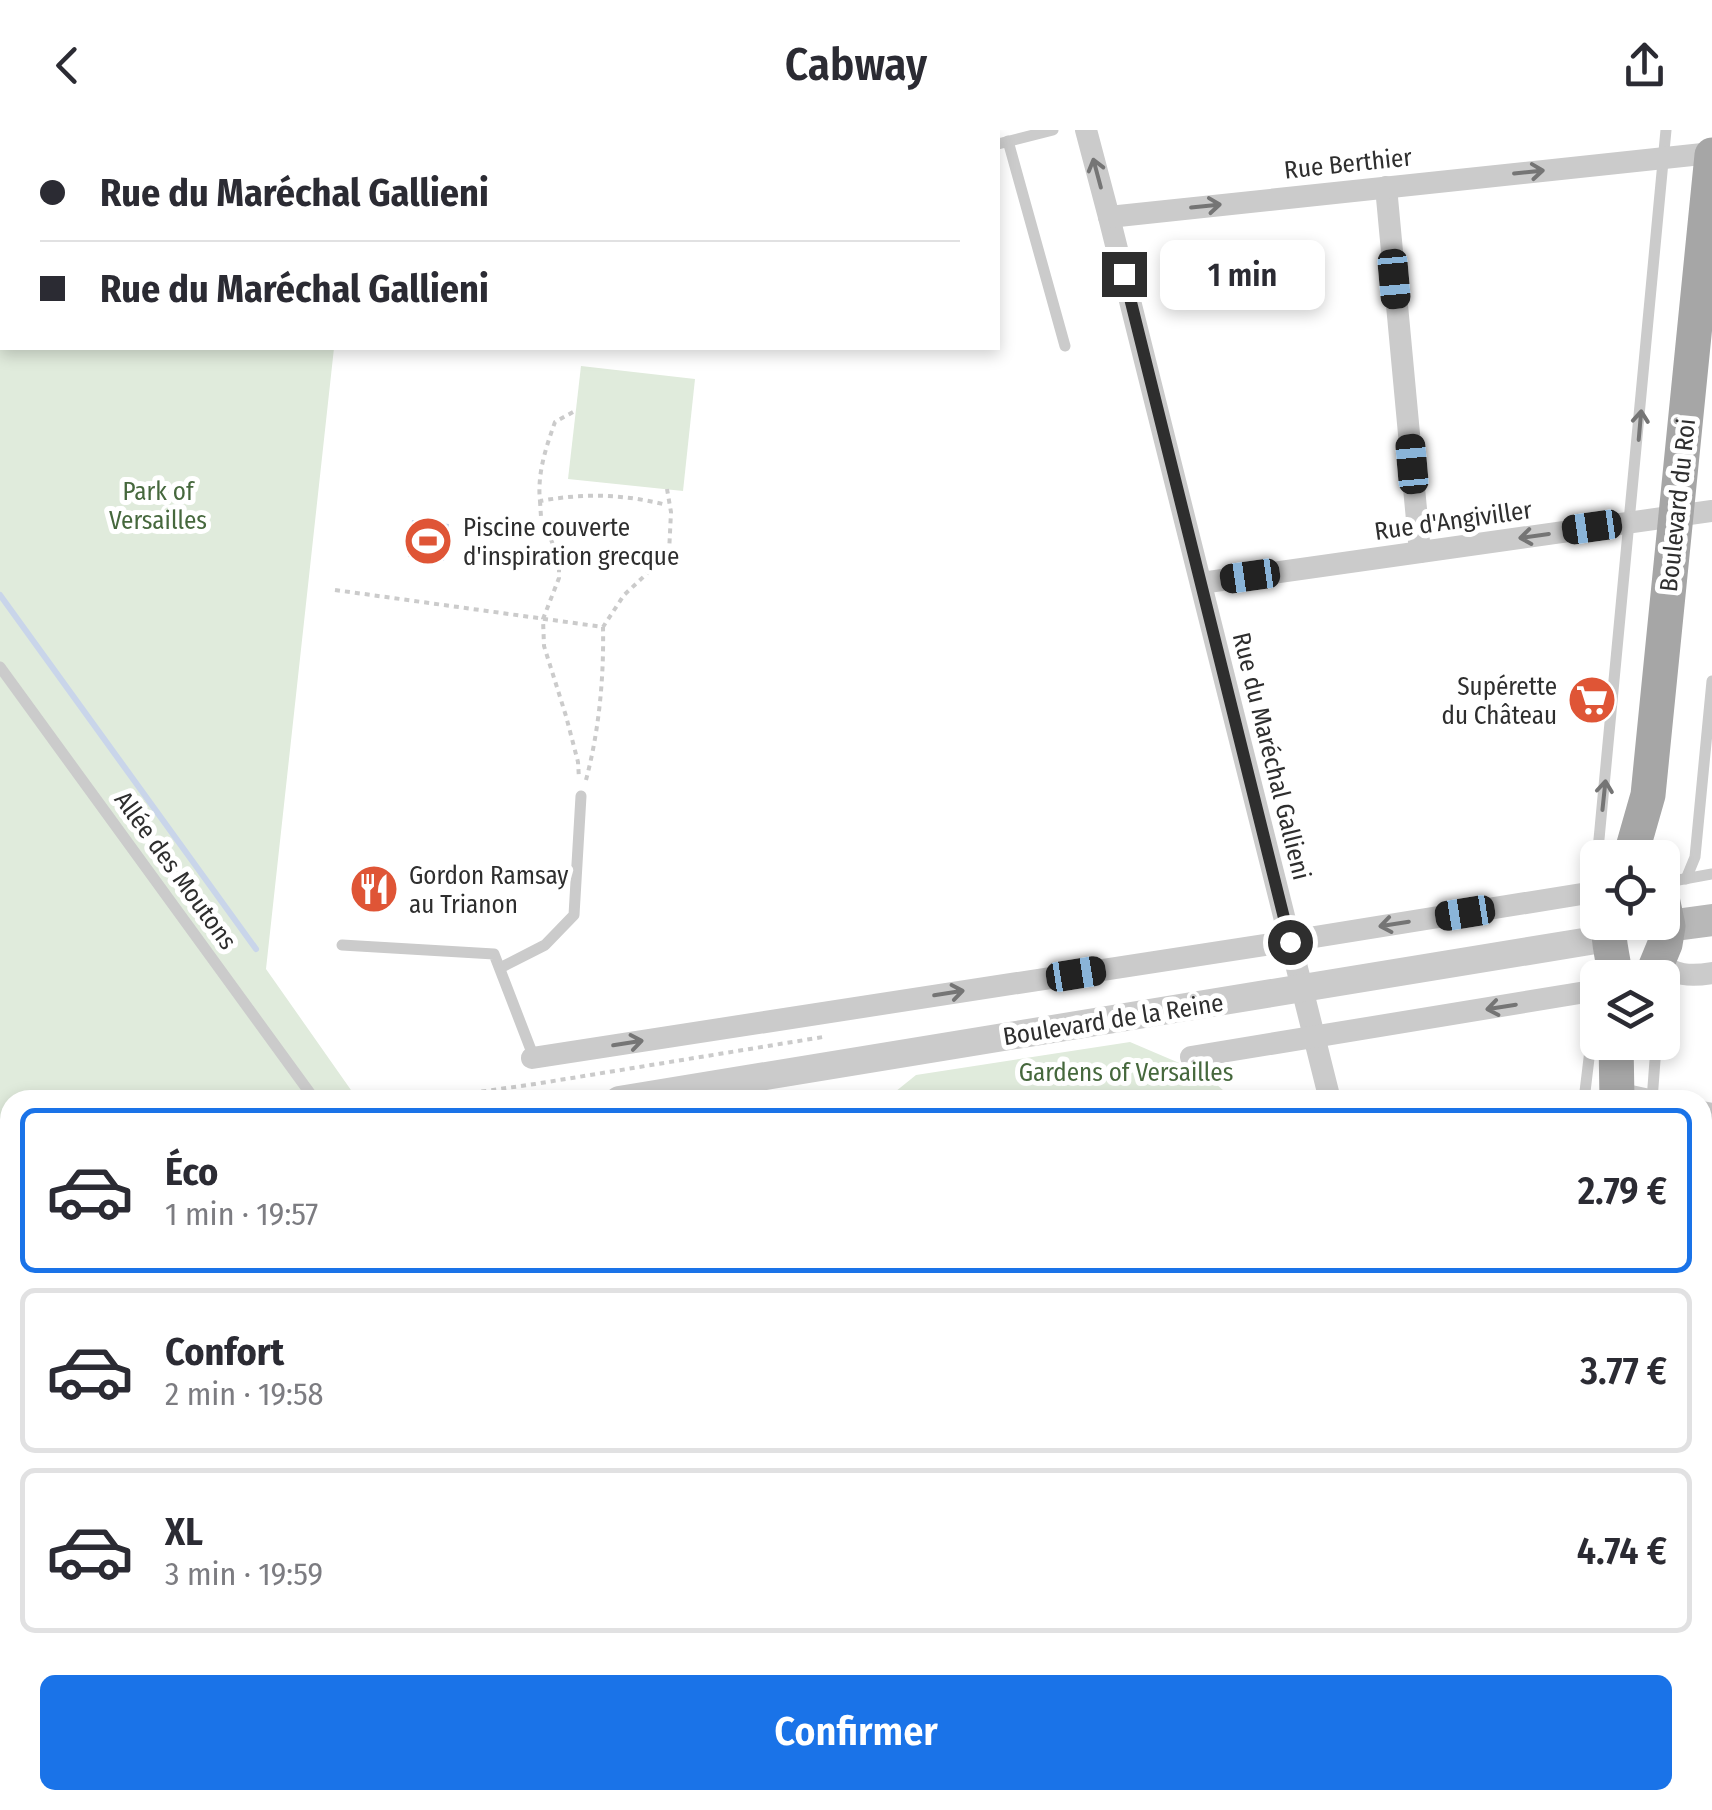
<!DOCTYPE html>
<html lang="fr">
<head>
<meta charset="utf-8">
<style>
  body { margin:0; font-family:"Fira Sans Condensed",sans-serif; background:#f7f7f7; color:#2b2b33; height:100vh; display:flex; flex-direction:column; font-size:38px; white-space:nowrap }
  * { box-sizing:border-box; margin:0 }
  p { font-size:32px; color:#7c7c81 }
  .icon { flex:none; width:55px; height:55px; fill:none; stroke:currentColor; stroke-width:2; stroke-linecap:round; stroke-linejoin:round }
  .map { position:relative; flex:1; overflow:hidden }
  .sheet { position:absolute; left:0px; top:960px; width:1712px; height:720px; display:flex; flex-direction:column; background:#fff; border-radius:30px 30px 0 0; box-shadow:0 5px 15px #0003 }
  .sheet>* { flex:none }
  .banner { position:absolute; left:0px; top:0px; width:1000px; height:220px; box-shadow:0 5px 15px #0003; display:grid; align-content:center; height:220px; padding:0 40px; background:#fff }
  .fabs { position:absolute; left:1580px; top:710px; display:grid; gap:20px }
  .fabs a { display:grid; place-items:center; width:100px; height:100px; border-radius:15px; background:#fff; box-shadow:0 5px 15px #0003; font-size:50px }
  .end { position:absolute; width:45px; height:45px; margin:-22px; border:12px solid #2e2e2e; background:#fff; box-shadow:0 0 0 5px #fff }
  .from { border-radius:50% }
  .bubble { position:absolute; height:70px; border-radius:15px; background:#fff; box-shadow:0 5px 15px #0003; font-size:32px; font-weight:600; line-height:70px; text-align:center }
  .car { position:absolute; width:30px; height:60px; margin:-30px -15px; border-radius:12px; box-shadow:0 0 8px 2px #0007; background:linear-gradient(#222 24%,#8ab4d8 0 40%,#222 0 76%,#8ab4d8 0 86%,#222 0) }
  .banner b { display:flex; align-items:center; gap:35px; height:95px; font-size:38px }
  .banner b+b { border-top:2px solid #e1e1e2 }
  .banner i { width:25px; height:25px; background:#2b2b33 }
  ul { padding:18px 0 0; list-style:none }
  li { display:flex; align-items:center; gap:30px; height:165px; margin:0 20px 15px; padding:0 20px; border:5px solid #e1e1e2; border-radius:15px }
  li div { flex:1 }
  li b { display:block; font-size:38px }
  li em { font-style:normal; font-weight:600 }
  li.current { border-color:#1a73e8 }
  li>.icon { width:90px; height:90px; stroke-width:1.5 }
  .action { display:flex; gap:20px; margin-top:auto; padding:20px 40px }
  .action a { flex:1; height:115px; border-radius:15px; background:#1a73e8; color:#fff; font-size:40px; font-weight:600; line-height:115px; text-align:center }
  header { display:flex; justify-content:space-between; align-items:center; height:130px; padding:0 40px; background:#fff; font-size:45px; font-weight:600 }
  .map>svg:first-child { display:block }
  .green { fill:#e0ebdc }
  .water { fill:#c9d5ea }
  .lines { fill:none; stroke-linecap:round; stroke-linejoin:round }
  .stream { stroke:#c9d5ea; stroke-width:6 }
  .path { stroke:#cbcbcb; stroke-width:4; stroke-dasharray:5 5; stroke-linecap:butt }
  .service { stroke:#cbcbcb; stroke-width:11 }
  .minor { stroke:#cbcbcb; stroke-width:22 }
  .tertiary { stroke:#cbcbcb; stroke-width:28 }
  .secondary { stroke:#b8b8b8; stroke-width:32 }
  .primary { stroke:#a6a6a6; stroke-width:35 }
  .oneway { stroke:#757575 }
  .route { stroke:#2e2e2e; stroke-width:12 }
  .labels { text-anchor:middle; stroke-width:10; stroke-linejoin:round; paint-order:stroke }
  .street-label { font-size:25px; fill:#2e2e2e; stroke:#fff }
  .park-label { font-size:25px; fill:#46683d; stroke:#fff }
  .poi-label { font-size:25px; fill:#2e2e2e; stroke:#fff; text-anchor:start }
</style>
</head>
<body>
<header><svg class="icon" aria-label="back" viewBox="0 0 24 24"><path d="M15 5l-7 7 7 7"/></svg>Cabway<svg class="icon" aria-label="share" viewBox="0 0 24 24"><path d="M12 15V3M7 8l5-5 5 5M5 13v7h14v-7"/></svg></header>
<div class="map">
<svg width="1712" height="1680" viewBox="0 0 1712 1680">
  <rect width="100%" height="100%" fill="#fff"/>
  <g class="green">
    <polygon points="0,0 100,0 97,2 2,2 2,106 0,109"/>
    <polygon points="0,165 2,166 2,218 334,218 266,839 358,970 10,970 10,1670 1362,1670 1361,1680 0,1680"/>
    <polygon points="581,236 695,249 683,361 568,349"/>
    <polygon points="1130,912 1205,944 1234,970 885,970 916,945"/>
  </g>
  <g class="water">
    <polygon points="412,390 449,394 444,431 408,427"/>
    <polygon points="241,1670 295,1670 302,1680 227,1680"/>
  </g>
  <g class="lines">
    <polyline class="stream" points="0,465 256,819"/>
    <g class="path">
      <path d="M 573,282 L 555,292 C 546,317 537,344 540,371 C 584,363 623,364 667,375"/>
      <polyline points="540,371 541,387 559,428 559,448 543,489 544,516 566,586 578,632 579,649"/>
      <polyline points="335,460 603,497 624,465 669,423 671,382 667,359"/>
      <path d="M 586,650 C 599,601 604,548 603,497"/>
      <polyline points="1662,731 1678,733"/>
      <polyline points="422,970 535,954 823,907"/>
      <polyline points="1034,970 1060,964 1093,970"/>
      <polyline points="0,1038 10,1036"/>
      <polyline points="0,1099 10,1098"/>
      <polyline points="0,1268 10,1270"/>
      <polyline points="0,1385 10,1386"/>
      <polyline points="0,1479 10,1469"/>
      <path d="M 0,1580 C 11,1611 8,1647 6,1680"/>
      <polyline points="528,1670 533,1680"/>
      <polyline points="562,1670 570,1680"/>
      <polyline points="73,1680 74,1670"/>
      <polyline points="129,1680 141,1670"/>
      <polyline points="200,1680 202,1670"/>
      <polyline points="670,1680 671,1670"/>
      <polyline points="814,1680 815,1670"/>
      <polyline points="1005,1680 1006,1670"/>
      <polyline points="1150,1680 1151,1670"/>
      <polyline points="1279,1680 1280,1670"/>
    </g>
    <g class="service">
      <polyline points="1008,11 1065,216"/>
      <polyline points="998,14 1053,0"/>
      <polyline points="0,537 315,970"/>
      <polyline points="1686,749 1695,727 1712,551"/>
      <polyline points="1662,753 1712,744"/>
      <polyline points="1594,762 1666,0"/>
      <polyline points="342,815 494,824 531,920"/>
      <polyline points="500,838 545,815 574,785 581,666"/>
      <polyline points="1584,970 1590,920 1604,912"/>
      <polyline points="1652,970 1656,917 1660,912"/>
      <polyline points="0,1071 10,1069"/>
      <polyline points="0,1219 10,1221"/>
      <polyline points="1510,1680 1512,1670"/>
    </g>
    <g class="minor">
      <polyline points="1086,0 1109,87 1330,970"/>
      <polyline points="1386,57 1420,422"/>
      <polyline points="1109,87 1712,23"/>
      <polyline points="1201,453 1712,381"/>
      <path d="M 1656,833 C 1676,845 1689,847 1712,843"/>
      <polyline points="1191,927 1598,860"/>
      <polyline points="532,928 1290,811 1594,762 1598,764"/>
      <polyline points="1617,963 1649,970"/>
      <polyline points="1702,982 1712,984"/>
      <polyline points="1702,1039 1712,1037"/>
    </g>
    <g class="tertiary">
      <polyline points="619,970 1608,808"/>
      <polyline points="1702,1191 1712,1192"/>
    </g>
    <polyline class="secondary" points="1668,796 1712,790"/>
    <g class="primary">
      <polyline points="1630,728 1648,665 1712,25"/>
      <path d="M 1609,792 C 1607,812 1614,828 1615,848"/>
      <polyline points="1651,848 1665,814 1668,796 1662,768"/>
      <polyline points="1616,912 1617,970"/>
      <polyline points="1558,1670 1559,1680"/>
    </g>
  </g>
  <defs><path id="oneway-shaft" d="M-6 0H5M1.5-3L5.5 0L1.5 3" fill="none" stroke-width="1.6" stroke-linecap="round" stroke-linejoin="round" transform="scale(2.5)"/></defs>
  <g class="oneway">
    <use href="#oneway-shaft" transform="translate(1529 42) rotate(-6)"/>
    <use href="#oneway-shaft" transform="translate(1097 43) rotate(-105)"/>
    <use href="#oneway-shaft" transform="translate(1206 76) rotate(-6)"/>
    <use href="#oneway-shaft" transform="translate(1640 295) rotate(-85)"/>
    <use href="#oneway-shaft" transform="translate(1534 406) rotate(172)"/>
    <use href="#oneway-shaft" transform="translate(1604 665) rotate(-84)"/>
    <use href="#oneway-shaft" transform="translate(1394 794) rotate(171)"/>
    <use href="#oneway-shaft" transform="translate(949 863) rotate(-9)"/>
    <use href="#oneway-shaft" transform="translate(1501 877) rotate(171)"/>
    <use href="#oneway-shaft" transform="translate(628 913) rotate(-9)"/>
  </g>
  <g class="lines">
    <polyline class="route" points="1124,144 1290,812"/>
  </g>
  <defs>
    <g id="stadium-disc" transform="scale(2.5)"><circle r="9.5" fill="#df5536" stroke="#fff"/><path d="M0-5a6.5 5 0 1 0 0 10a6.5 5 0 1 0 0-10ZM-3.5-1.8h7v3.6h-7Z" fill="#fff"/></g>
    <g id="supermarket-disc" transform="scale(2.5)"><circle r="9.5" fill="#df5536" stroke="#fff"/><path d="M-6-5.5h2.5l.6 2H6L4.5 2H-2.5L-4.4-4H-6ZM-1.5 3.2a1.3 1.3 0 1 0 .1 0ZM3 3.2a1.3 1.3 0 1 0 .1 0Z" fill="#fff"/></g>
    <g id="restaurant-disc" transform="scale(2.5)"><circle r="9.5" fill="#df5536" stroke="#fff"/><path d="M-5-6h1v4h1v-4h1v4h1v-4h1v5L-1.5 .5V6h-2V.5L-5-1ZM5-6V6H3V1.5H1.5Q1.5-4 5-6Z" fill="#fff"/></g>
  </defs>
  <g fill-rule="evenodd">
    <use href="#stadium-disc" x="428" y="411"/>
    <use href="#supermarket-disc" x="1592" y="570"/>
    <use href="#restaurant-disc" x="374" y="759"/>
  </g>
  <g class="labels">
    <g class="street-label">
      <text transform="translate(1348 33) rotate(-6)" y="9">Rue Berthier</text>
      <text transform="translate(1677 375) rotate(-84)" y="9">Boulevard du Roi</text>
      <text transform="translate(1453 390) rotate(-8)" y="9">Rue d'Angiviller</text>
      <text transform="translate(1272 626) rotate(76)" y="9">Rue du Maréchal Gallieni</text>
      <text transform="translate(176 740) rotate(54)" y="9">Allée des Moutons</text>
      <text transform="translate(1113 889) rotate(-9)" y="9">Boulevard de la Reine</text>
    </g>
    <g class="park-label">
      <text x="158" y="370">Park of<tspan x="158" dy="29">Versailles</tspan></text>
      <text x="1126" y="951">Gardens of Versailles</text>
    </g>
    <g class="poi-label">
      <text x="463" y="406">Piscine couverte<tspan x="463" dy="29">d'inspiration grecque</tspan></text>
      <text x="1557" y="565" text-anchor="end">Supérette<tspan x="1557" dy="29">du Château</tspan></text>
      <text x="409" y="754">Gordon Ramsay<tspan x="409" dy="29">au Trianon</tspan></text>
    </g>
  </g>
</svg>
<div class="fabs">
<a><svg class="icon" aria-label="locate" viewBox="0 0 24 24"><circle cx="12" cy="12" r="6"/><path d="M12 2v4M12 18v4M2 12h4M18 12h4"/></svg></a>
<a><svg class="icon" aria-label="layers" viewBox="0 0 24 24"><path d="M12 4l9 5-9 5-9-5zM3 14l9 5 9-5"/></svg></a>
</div>
<i class="end from" style="left:1290px;top:812px"></i>
<i class="end" style="left:1124px;top:144px"></i>
<div class="bubble" style="left:1160px;top:110px;width:165px">1 min</div>
<i class="car" style="left:1394px;top:149px;rotate:175deg"></i>
<i class="car" style="left:1412px;top:334px;rotate:355deg"></i>
<i class="car" style="left:1592px;top:397px;rotate:262deg"></i>
<i class="car" style="left:1250px;top:446px;rotate:262deg"></i>
<i class="car" style="left:1465px;top:783px;rotate:261deg"></i>
<i class="car" style="left:1076px;top:844px;rotate:81deg"></i>
<div class="banner">
<b><i class="from"></i>Rue du Maréchal Gallieni</b>
<b><i></i>Rue du Maréchal Gallieni</b>
</div>
<section class="sheet">
<ul>
<li class="current"><svg class="icon" aria-label="car" viewBox="0 0 24 24"><path d="M5 17H2v-5l4-1 3-4h7l3 4 3 1v5h-3M9 17h6M6 11h13"/><circle cx="7" cy="17" r="2"/><circle cx="17" cy="17" r="2"/></svg><div><b>Éco</b><p>1 min · 19:57</p></div><em>2.79 €</em></li>
<li><svg class="icon" aria-label="car" viewBox="0 0 24 24"><path d="M5 17H2v-5l4-1 3-4h7l3 4 3 1v5h-3M9 17h6M6 11h13"/><circle cx="7" cy="17" r="2"/><circle cx="17" cy="17" r="2"/></svg><div><b>Confort</b><p>2 min · 19:58</p></div><em>3.77 €</em></li>
<li><svg class="icon" aria-label="car" viewBox="0 0 24 24"><path d="M5 17H2v-5l4-1 3-4h7l3 4 3 1v5h-3M9 17h6M6 11h13"/><circle cx="7" cy="17" r="2"/><circle cx="17" cy="17" r="2"/></svg><div><b>XL</b><p>3 min · 19:59</p></div><em>4.74 €</em></li>
</ul>
<div class="action"><a>Confirmer</a></div>
</section>
</div>
</body>
</html>
